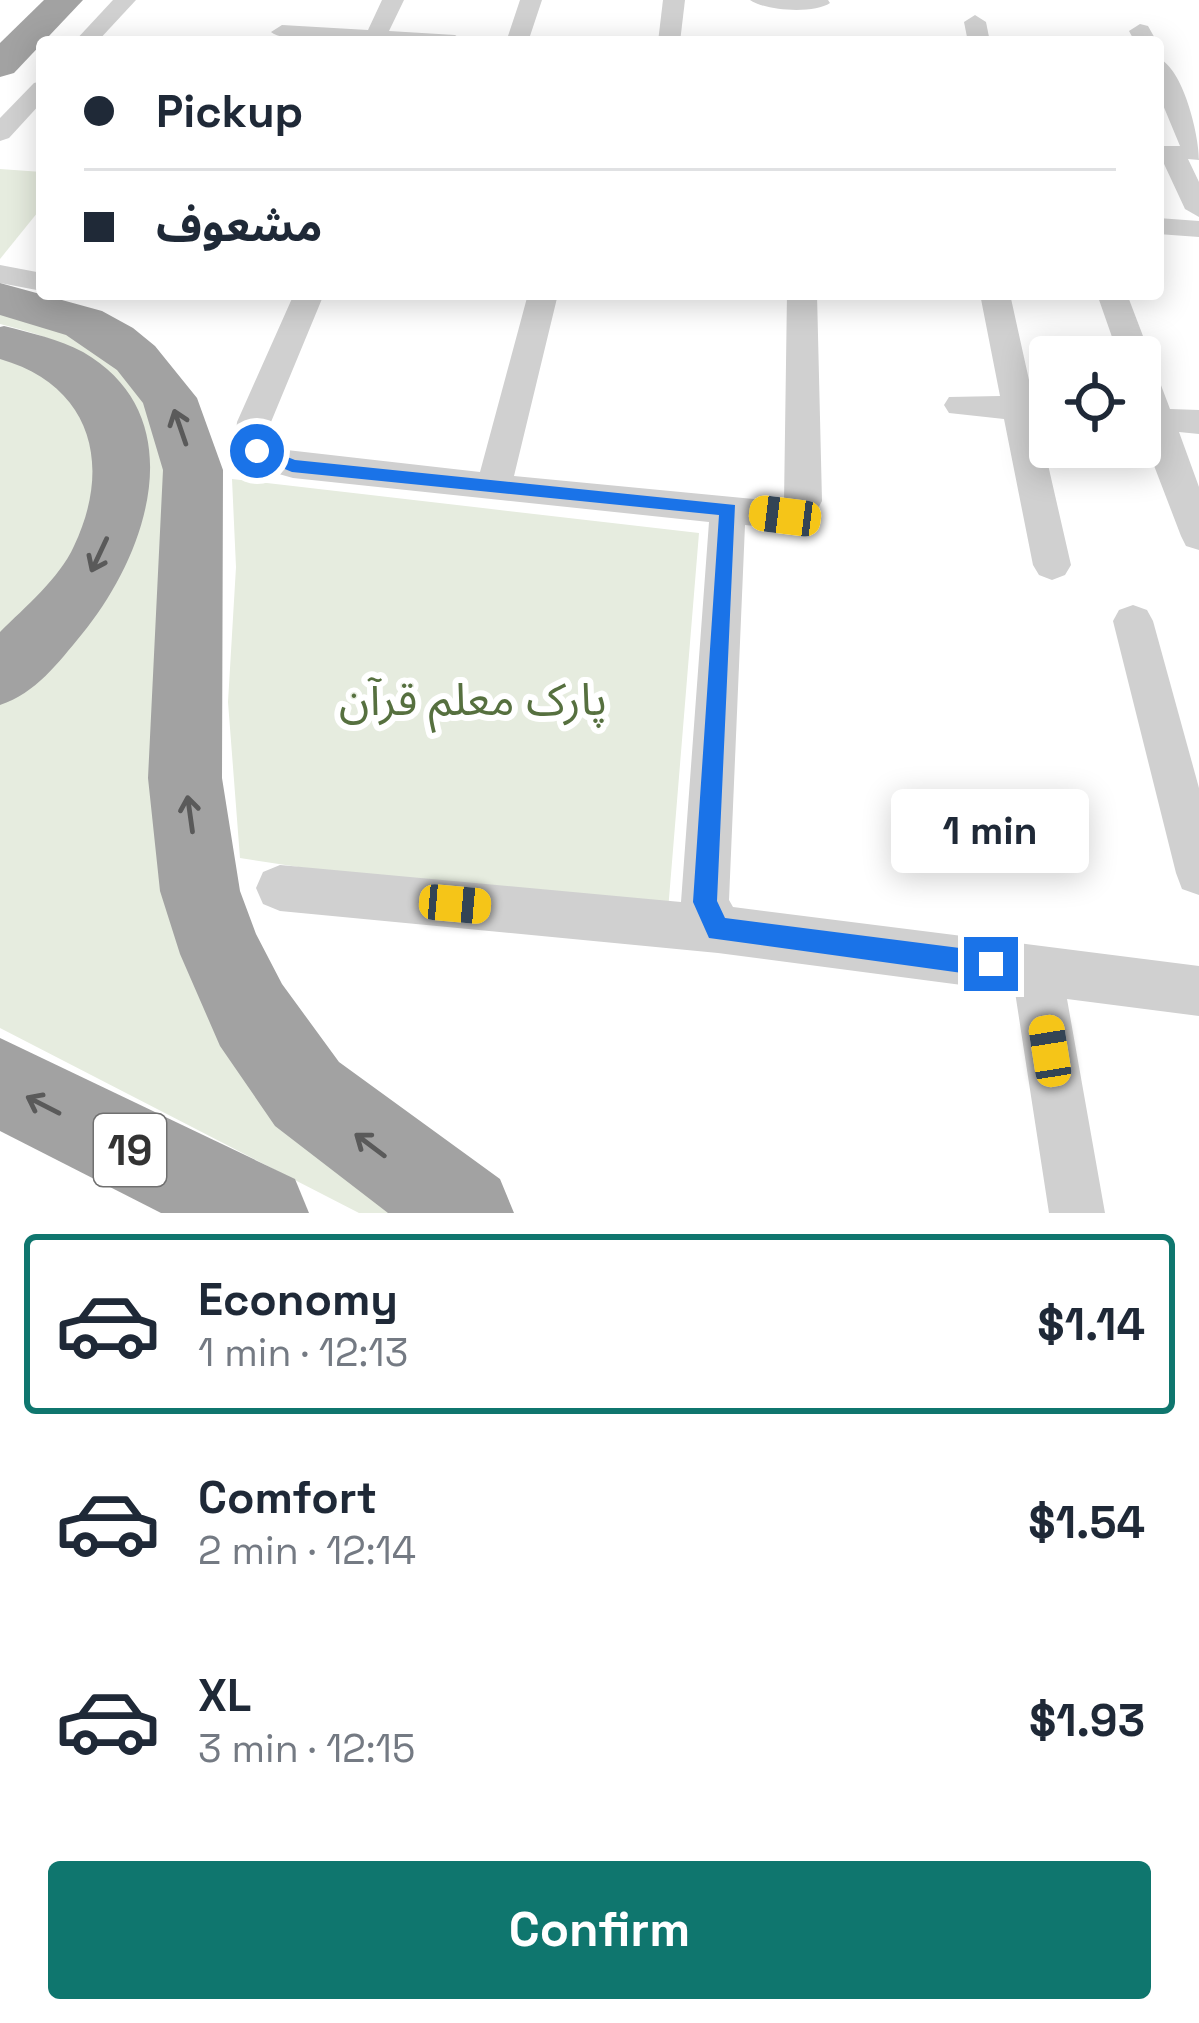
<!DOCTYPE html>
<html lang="en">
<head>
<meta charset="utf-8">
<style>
  body { margin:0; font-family:"Space Grotesk","Noto Sans Arabic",sans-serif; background:#f6f6f7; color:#1f2937; height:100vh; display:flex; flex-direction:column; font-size:45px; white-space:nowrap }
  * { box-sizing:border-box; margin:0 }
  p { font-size:39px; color:#747a83 }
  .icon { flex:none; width:66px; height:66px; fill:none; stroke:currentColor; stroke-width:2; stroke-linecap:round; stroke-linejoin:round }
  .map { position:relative; height:1213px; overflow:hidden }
  .details { display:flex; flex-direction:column; background:#fff; flex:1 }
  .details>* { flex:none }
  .banner { position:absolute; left:36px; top:36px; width:1128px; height:264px; border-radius:12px; box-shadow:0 6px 30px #0003; display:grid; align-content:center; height:264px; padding:0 48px; background:#fff }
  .buttons { position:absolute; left:1029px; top:336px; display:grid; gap:24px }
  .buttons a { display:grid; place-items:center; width:132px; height:132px; border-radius:12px; background:#fff; box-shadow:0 6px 30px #0003; font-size:60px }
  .end { position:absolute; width:54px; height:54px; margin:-27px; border:15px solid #1a73e8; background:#fff; box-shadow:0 0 0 6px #fff }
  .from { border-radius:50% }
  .bubble { position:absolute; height:84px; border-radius:12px; background:#fff; box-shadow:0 6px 30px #0003; font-size:39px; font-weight:600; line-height:84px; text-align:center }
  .car { position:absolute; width:36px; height:72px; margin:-36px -18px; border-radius:15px; box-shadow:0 0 9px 3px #0007; background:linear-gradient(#f5c518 24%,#345 0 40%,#f5c518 0 76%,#345 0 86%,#f5c518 0) }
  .banner b { display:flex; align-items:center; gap:42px; height:114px; font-size:45px }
  .banner b+b { border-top:3px solid #e0e1e3 }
  .banner i { width:30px; height:30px; background:#1f2937 }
  ul { padding:21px 0 0; list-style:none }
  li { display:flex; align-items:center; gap:36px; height:180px; margin:0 24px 18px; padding:0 24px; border:6px solid transparent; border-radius:12px }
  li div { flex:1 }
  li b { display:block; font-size:45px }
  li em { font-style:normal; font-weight:600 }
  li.active { border-color:#0f766e }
  li>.icon { width:108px; height:108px; stroke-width:1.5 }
  .cta { display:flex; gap:24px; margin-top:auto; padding:24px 48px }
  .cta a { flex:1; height:138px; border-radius:12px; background:#0f766e; color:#fff; font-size:48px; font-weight:600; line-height:138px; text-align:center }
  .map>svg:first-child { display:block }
  .green { fill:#e6ecdf }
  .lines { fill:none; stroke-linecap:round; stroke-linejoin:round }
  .minor { fill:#d0d0d0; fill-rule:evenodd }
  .trunk { fill:#a2a2a2; fill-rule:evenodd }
  .oneway { stroke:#5a5a5a }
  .route { fill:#1a73e8 }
  .labels { text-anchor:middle; stroke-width:12; stroke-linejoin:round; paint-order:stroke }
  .shield { fill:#fff; stroke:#707070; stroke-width:3 }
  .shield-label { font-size:42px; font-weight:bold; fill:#333 }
  .park-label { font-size:45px; fill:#56703f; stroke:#fff }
</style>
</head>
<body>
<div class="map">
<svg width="1199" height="1213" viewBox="0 0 1199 1213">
  <rect width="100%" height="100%" fill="#fff"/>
  <g class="green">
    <polygon points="0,169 42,172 42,207 0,259"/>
    <path d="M 0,312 L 59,328 L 106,351 L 164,420 L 160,814 L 399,1213 L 359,1213 L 0,1028 L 0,695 L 44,656 L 126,397 C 86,349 59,339 0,324 Z"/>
    <path d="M 0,356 C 23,362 56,378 72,396 C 109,435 96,521 70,563 C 51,594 23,622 0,650 Z"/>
    <polygon points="232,479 699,533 667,923 240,858 228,702 236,567"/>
  </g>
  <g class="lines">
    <g class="minor">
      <polygon points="113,0 136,0 97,42 74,42"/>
      <path d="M 382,0 L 404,0 L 389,31 L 455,35 L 466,42 C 431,42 292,49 271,32 L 282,25 L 368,30 Z"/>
      <polygon points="520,0 542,0 528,42 506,42"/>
      <polygon points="663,0 685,0 680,42 658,42"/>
      <path d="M 750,0 L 828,0 L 830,3 C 814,14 766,11 750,0 Z"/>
      <polygon points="975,15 986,22 990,42 968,42 964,22"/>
      <polygon points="1140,24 1148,26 1157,42 1135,42 1129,31"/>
      <path d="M 1158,58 C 1183,68 1199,134 1199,160 L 1188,159 L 1199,182 L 1199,217 L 1185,209 L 1158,151 L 1162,146 L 1180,146 L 1158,93 Z"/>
      <polygon points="42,81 42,102 9,138 0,141 0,118 34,83"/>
      <polygon points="1158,218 1199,221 1199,237 1158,234"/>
      <polygon points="0,265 42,273 42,291 0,283"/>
      <path d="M 294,294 L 324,294 L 271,422 L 269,439 L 278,449 L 480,472 L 528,294 L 558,294 L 514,476 L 784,502 L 787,294 L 817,294 L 822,501 L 812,520 C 788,529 771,528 745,525 L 729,900 L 733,907 L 1199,966 L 1199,1016 L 1067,999 L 1105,1213 L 1049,1213 L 1015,992 L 718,953 L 280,911 L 263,904 L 256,888 L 263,872 L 280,865 L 681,902 L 709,522 L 293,478 L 254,467 L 235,442 L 237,422 Z"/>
      <polygon points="980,294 1010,294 1033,398 1050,399 1050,421 1038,421 1071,565 1065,575 1052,580 1039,575 1033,565 1004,419 949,413 944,405 949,397 1000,396"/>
      <polygon points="1097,294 1127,294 1151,357 1147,363 1156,372 1170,409 1199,410 1199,434 1179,432 1199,487 1199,550 1186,546 1181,536 1140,429 1140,357 1119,357"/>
      <polygon points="1133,605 1147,610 1153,621 1199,788 1199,895 1182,889 1176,873 1113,621 1119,610"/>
    </g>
    <g class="trunk">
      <polygon points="44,0 83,0 14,73 0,77 0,43"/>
      <polygon points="0,283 102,311 133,328 155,346 197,398 223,470 222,778 240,891 256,934 282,984 339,1062 500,1179 514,1213 388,1213 275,1126 220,1046 180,954 160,891 148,778 163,470 143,403 117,370 66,335 0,315"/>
      <path d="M 4,326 C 31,333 59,339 83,352 C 195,417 147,555 82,634 C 58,663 36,693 0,705 L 0,632 C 25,607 59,579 74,546 C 113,464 91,385 0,359 L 0,327 Z"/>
      <polygon points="0,1038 295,1179 309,1213 161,1213 0,1131"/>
    </g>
  </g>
  <defs><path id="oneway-shaft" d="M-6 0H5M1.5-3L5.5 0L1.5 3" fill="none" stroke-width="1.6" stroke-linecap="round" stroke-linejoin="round" transform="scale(3)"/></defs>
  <g class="oneway">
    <use href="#oneway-shaft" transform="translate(180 427) rotate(-109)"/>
    <use href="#oneway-shaft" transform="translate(99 555) rotate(115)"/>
    <use href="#oneway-shaft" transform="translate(190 814) rotate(-98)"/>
    <use href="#oneway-shaft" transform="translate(43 1105) rotate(-153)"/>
    <use href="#oneway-shaft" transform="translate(370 1145) rotate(-143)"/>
  </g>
  <polygon class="route" points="257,445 295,460 735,505 717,901 725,918 991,952 1000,955 1004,964 1000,973 991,977 709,938 693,902 719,515 292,472 251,455 248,451"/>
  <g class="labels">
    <rect class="shield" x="94" y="1114" width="72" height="72" rx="9"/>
    <g class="shield-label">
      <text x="130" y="1165">19</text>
    </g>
    <g class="park-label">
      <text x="473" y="715">پارک معلم قرآن</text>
    </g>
  </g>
</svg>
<div class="buttons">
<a><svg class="icon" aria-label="locate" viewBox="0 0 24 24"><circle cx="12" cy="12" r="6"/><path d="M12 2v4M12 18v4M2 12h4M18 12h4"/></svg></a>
</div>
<i class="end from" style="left:257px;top:451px"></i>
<i class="end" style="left:991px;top:964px"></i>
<div class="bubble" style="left:891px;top:789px;width:198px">1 min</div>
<i class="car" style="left:785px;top:516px;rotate:277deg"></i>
<i class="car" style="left:455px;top:904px;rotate:95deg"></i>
<i class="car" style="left:1050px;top:1051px;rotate:351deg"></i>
<div class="banner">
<b><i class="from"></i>Pickup</b>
<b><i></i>مشعوف</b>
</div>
</div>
<section class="details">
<ul>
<li class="active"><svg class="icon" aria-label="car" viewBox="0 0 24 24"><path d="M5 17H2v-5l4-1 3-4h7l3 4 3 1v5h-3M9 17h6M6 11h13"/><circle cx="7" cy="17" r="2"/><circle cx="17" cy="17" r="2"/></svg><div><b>Economy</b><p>1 min · 12:13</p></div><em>$1.14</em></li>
<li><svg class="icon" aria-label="car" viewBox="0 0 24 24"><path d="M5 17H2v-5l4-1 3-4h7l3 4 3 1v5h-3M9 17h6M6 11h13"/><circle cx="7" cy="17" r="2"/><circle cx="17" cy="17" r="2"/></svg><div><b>Comfort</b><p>2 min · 12:14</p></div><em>$1.54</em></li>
<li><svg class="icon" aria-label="car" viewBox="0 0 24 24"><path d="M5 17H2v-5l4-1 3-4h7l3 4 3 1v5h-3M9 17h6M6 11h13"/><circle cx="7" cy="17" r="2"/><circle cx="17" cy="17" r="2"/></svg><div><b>XL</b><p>3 min · 12:15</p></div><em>$1.93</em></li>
</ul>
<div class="cta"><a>Confirm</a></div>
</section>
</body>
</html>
